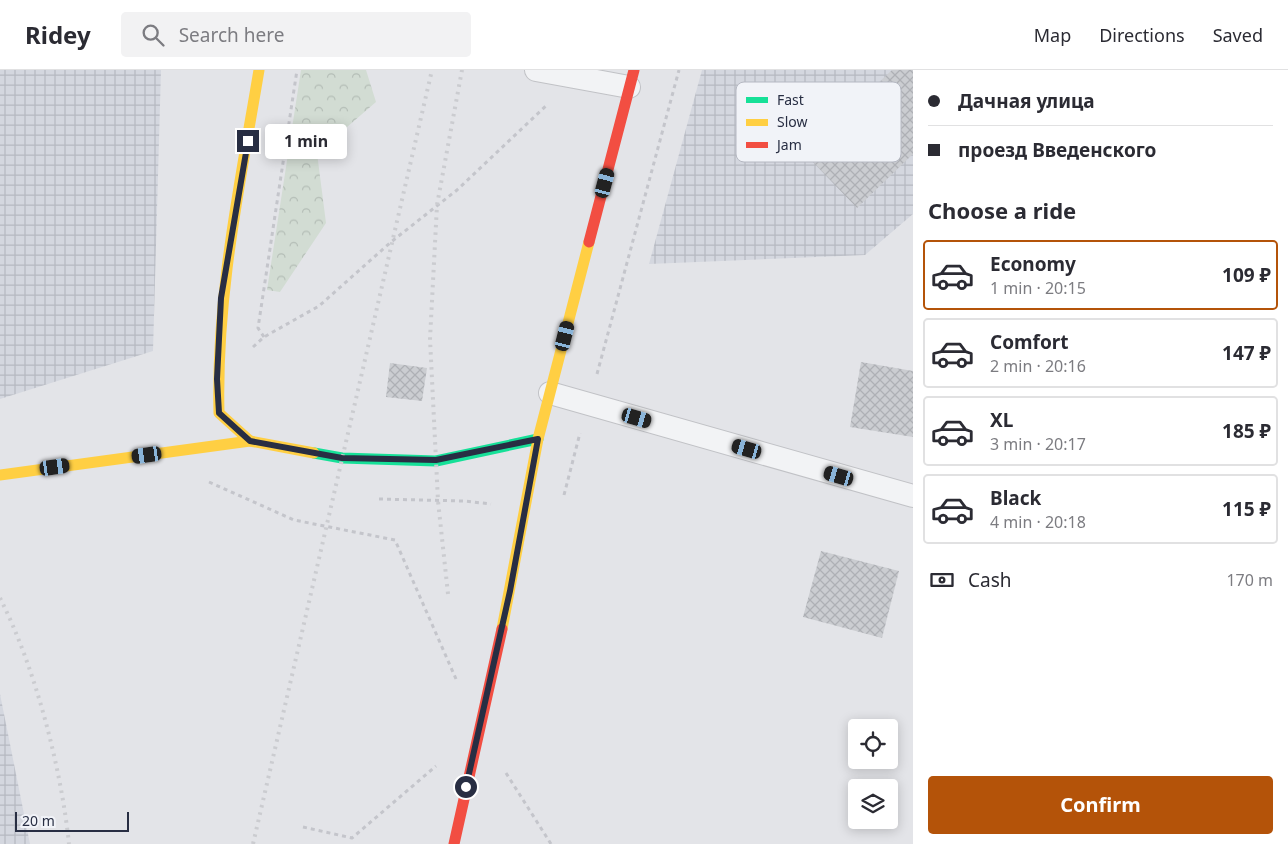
<!DOCTYPE html>
<html lang="en">
<head>
<meta charset="utf-8">
<style>
  body { margin:0; font-family:"Noto Sans",sans-serif; background:#f2f2f3; color:#2b2b33; height:100vh; display:flex; flex-direction:column; font-size:19px; white-space:nowrap }
  * { box-sizing:border-box; margin:0 }
  p { font-size:16px; color:#7c7c81 }
  .icon { flex:none; width:28px; height:28px; fill:none; stroke:currentColor; stroke-width:2; stroke-linecap:round; stroke-linejoin:round }
  .map { position:relative; flex:1; overflow:hidden }
  .details { display:flex; flex-direction:column; background:#fff; width:375px }
  .details>* { flex:none }
  .guide { display:grid; align-content:center; height:110px; padding:0 15px; background:#fff }
  .buttons { position:absolute; left:848px; top:649px; display:grid; gap:10px }
  .buttons a { display:grid; place-items:center; width:50px; height:50px; border-radius:5px; background:#fff; box-shadow:0 2px 12px #0003; font-size:25px }
  .scale { position:absolute; left:15px; bottom:12px; width:114px; box-sizing:border-box; padding-left:5px; border:2px solid #282e43; border-top:0; font-size:14px; line-height:18px; white-space:nowrap; color:#282e43; -webkit-text-stroke:4px #f1f3f8; paint-order:stroke }
  .end { position:absolute; width:22px; height:22px; margin:-11px; border:6px solid #282e43; background:#fff; box-shadow:0 0 0 2px #fff }
  .from { border-radius:50% }
  .bubble { position:absolute; height:35px; border-radius:5px; background:#fff; box-shadow:0 2px 12px #0003; font-size:16px; font-weight:700; line-height:35px; text-align:center }
  .car { position:absolute; width:15px; height:30px; margin:-15px -8px; border-radius:6px; box-shadow:0 0 4px 1px #0007; background:linear-gradient(#222 24%,#8ab4d8 0 40%,#222 0 76%,#8ab4d8 0 86%,#222 0) }
  .guide b { display:flex; align-items:center; gap:18px; height:48px; font-size:19px }
  .guide b+b { border-top:1px solid #e1e1e2 }
  .guide i { width:12px; height:12px; background:#2b2b33 }
  ul { padding:0; list-style:none }
  li { display:flex; align-items:center; gap:15px; height:70px; margin:0 10px 8px; padding:0 5px; border:2px solid #e1e1e2; border-radius:5px }
  li div { flex:1 }
  li b { display:block; font-size:19px }
  li em { font-style:normal; font-weight:700 }
  li.active { border-color:#b45309 }
  li>.icon { width:45px; height:45px; stroke-width:1.5 }
  h2 { padding:0 15px; font-size:22px; line-height:60px }
  .pay { display:flex; align-items:center; gap:12px; height:55px; padding:0 15px; font-size:19px }
  .pay p { margin-inline-start:auto }
  .primary-button { display:flex; gap:10px; margin-top:auto; padding:10px 15px }
  .primary-button a { flex:1; height:58px; border-radius:5px; background:#b45309; color:#fff; font-size:20px; font-weight:700; line-height:58px; text-align:center }
  header { display:flex; align-items:center; gap:30px; box-sizing:border-box; height:70px; padding:0 25px; background:#fff; border-bottom:1px solid #e1e1e2 }
  header strong { font-size:24px }
  nav { display:flex; gap:28px; margin-inline-start:auto; font-size:18px }
  .search { width:350px; height:45px; background:#f2f2f3; display:flex; align-items:center; gap:12px; box-sizing:border-box; padding:0 18px; border-radius:5px; color:#7c7c81; font-size:19px }
  main { display:flex; flex:1; min-height:0 }
  .map>svg:first-child { display:block }
  .industrial { fill:url(#industrial-grid) }
  .forest { fill:url(#forest-crowns) }
  .building { fill:url(#building-cross-hatch) }
  .lines { fill:none; stroke-linecap:round; stroke-linejoin:round }
  .lane-casing { stroke:#c1c2c6; stroke-width:24 }
  .path { stroke:#c4c5cb; stroke-width:3; stroke-dasharray:4 4; stroke-linecap:butt }
  .lane { stroke:#f2f3f5; stroke-width:22 }
  .fast { stroke:#16e098; stroke-width:11 }
  .slow { stroke:#ffcf43; stroke-width:11 }
  .jam { stroke:#f24e42; stroke-width:11 }
  .rail { stroke:#cbccd0; stroke-width:4; stroke-dasharray:2.5 5; stroke-linecap:butt }
  .route { stroke:#282e43; stroke-width:6 }
  .key { fill:#f1f3f8; stroke:#b5b8c2; stroke-width:1 }
  .key-label { font-size:14px; fill:#282e43 }
</style>
</head>
<body>
<header>
<strong>Ridey</strong>
<div class="search"><svg class="icon" aria-label="search" viewBox="0 0 24 24"><circle cx="10" cy="10" r="6"/><path d="M15 15l6 6"/></svg>Search here</div>
<nav><a>Map</a><a>Directions</a><a>Saved</a></nav>
</header>
<main>
<div class="map">
<svg width="913" height="774" viewBox="0 0 913 774">
  <defs>
    <pattern id="industrial-grid" width="8" height="8" patternUnits="userSpaceOnUse" patternTransform="scale(1.25)"><rect width="8" height="8" fill="#d4d7df"/><path d="M0 4h8M4 0v8" fill="none" stroke="#b6b9c1"/></pattern>
    <pattern id="forest-crowns" width="20" height="18" patternUnits="userSpaceOnUse" patternTransform="scale(1.25)"><rect width="20" height="18" fill="#d2dcd3"/><path d="M2 6a3 3 0 1 1 6 0M12 15a3 3 0 1 1 6 0" fill="none" stroke="#b4bdb6"/></pattern>
    <pattern id="building-cross-hatch" width="8" height="8" patternUnits="userSpaceOnUse" patternTransform="scale(1.25)"><rect width="8" height="8" fill="#cbcdd1"/><path d="M0 0l8 8M0 8l8-8" fill="none" stroke="#aeb0b5"/></pattern>
  </defs>
  <rect width="100%" height="100%" fill="#e3e4e8"/>
  <g class="industrial">
    <polygon points="0,0 161,0 153,281 0,329"/>
    <polygon points="702,0 913,0 913,144 865,185 649,194"/>
    <polygon points="0,624 30,774 0,774"/>
  </g>
  <polygon class="forest" points="301,0 366,0 376,32 317,83 326,153 280,222 267,220"/>
  <g class="building">
    <polygon points="892,0 913,0 913,84 857,138 808,87 855,41 852,38"/>
    <polygon points="861,292 913,301 913,367 850,357"/>
    <polygon points="390,293 427,298 422,331 386,327"/>
    <polygon points="821,481 899,501 882,568 803,547"/>
  </g>
  <g class="lines">
    <g class="lane-casing">
      <g id="lane">
        <polyline points="536,0 629,17"/>
        <polyline points="550,323 913,426"/>
      </g>
    </g>
    <g class="path">
      <polyline points="264,267 258,258 297,0"/>
      <polyline points="253,277 264,267 319,236 391,172 457,120 548,34"/>
      <polyline points="597,304 679,0"/>
      <polyline points="209,412 294,450 395,470 456,609"/>
      <polyline points="564,425 580,363"/>
      <polyline points="379,429 464,431 491,434"/>
      <polyline points="506,703 551,774"/>
      <polyline points="303,757 352,768 436,696"/>
    </g>
    <use href="#lane" class="lane"/>
    <polyline class="fast" points="314,383 342,388 436,391 538,369"/>
    <g class="slow">
      <path d="M 250,371 L 219,343 C 216,226 240,114 259,0"/>
      <polyline points="0,405 250,371 314,383"/>
      <polyline points="502,559 538,369 589,172"/>
    </g>
    <g class="jam">
      <polyline points="589,172 634,0"/>
      <polyline points="454,774 502,559"/>
    </g>
    <g class="rail">
      <polyline points="448,524 438,431 430,269 437,135 462,0"/>
      <path d="M 0,528 C 35,597 61,697 69,774"/>
      <polyline points="253,774 432,0"/>
    </g>
  </g>
  <g class="lines">
    <polyline class="route" points="248,71 221,228 217,309 219,343 250,371 342,388 436,390 538,369 510,521 466,717"/>
  </g>
  <rect x="736" y="12" width="165" height="80" rx="8" class="key"/>
  <rect x="746" y="27" width="22" height="6" fill="#16e098"/>
  <rect x="746" y="49" width="22" height="7" fill="#ffcf43"/>
  <rect x="746" y="72" width="22" height="6" fill="#f24e42"/>
  <g class="key-label">
    <text x="777" y="35">Fast</text>
    <text x="777" y="57">Slow</text>
    <text x="777" y="80">Jam</text>
  </g>
</svg>
<div class="buttons">
<a><svg class="icon" aria-label="locate" viewBox="0 0 24 24"><circle cx="12" cy="12" r="6"/><path d="M12 2v4M12 18v4M2 12h4M18 12h4"/></svg></a>
<a><svg class="icon" aria-label="layers" viewBox="0 0 24 24"><path d="M12 4l9 5-9 5-9-5zM3 14l9 5 9-5"/></svg></a>
</div>
<div class="scale">20 m</div>
<i class="end from" style="left:466px;top:717px"></i>
<i class="end" style="left:248px;top:71px"></i>
<div class="bubble" style="left:265px;top:54px;width:82px">1 min</div>
<i class="car" style="left:605px;top:113px;rotate:15deg"></i>
<i class="car" style="left:565px;top:266px;rotate:14deg"></i>
<i class="car" style="left:637px;top:348px;rotate:106deg"></i>
<i class="car" style="left:747px;top:379px;rotate:286deg"></i>
<i class="car" style="left:147px;top:385px;rotate:262deg"></i>
<i class="car" style="left:55px;top:397px;rotate:82deg"></i>
<i class="car" style="left:839px;top:406px;rotate:286deg"></i>
</div>
<section class="details">
<div class="guide">
<b><i class="from"></i>Дачная улица</b>
<b><i></i>проезд Введенского</b>
</div>
<h2>Choose a ride</h2>
<ul>
<li class="active"><svg class="icon" aria-label="car" viewBox="0 0 24 24"><path d="M5 17H2v-5l4-1 3-4h7l3 4 3 1v5h-3M9 17h6M6 11h13"/><circle cx="7" cy="17" r="2"/><circle cx="17" cy="17" r="2"/></svg><div><b>Economy</b><p>1 min · 20:15</p></div><em>109 ₽</em></li>
<li><svg class="icon" aria-label="car" viewBox="0 0 24 24"><path d="M5 17H2v-5l4-1 3-4h7l3 4 3 1v5h-3M9 17h6M6 11h13"/><circle cx="7" cy="17" r="2"/><circle cx="17" cy="17" r="2"/></svg><div><b>Comfort</b><p>2 min · 20:16</p></div><em>147 ₽</em></li>
<li><svg class="icon" aria-label="car" viewBox="0 0 24 24"><path d="M5 17H2v-5l4-1 3-4h7l3 4 3 1v5h-3M9 17h6M6 11h13"/><circle cx="7" cy="17" r="2"/><circle cx="17" cy="17" r="2"/></svg><div><b>XL</b><p>3 min · 20:17</p></div><em>185 ₽</em></li>
<li><svg class="icon" aria-label="car" viewBox="0 0 24 24"><path d="M5 17H2v-5l4-1 3-4h7l3 4 3 1v5h-3M9 17h6M6 11h13"/><circle cx="7" cy="17" r="2"/><circle cx="17" cy="17" r="2"/></svg><div><b>Black</b><p>4 min · 20:18</p></div><em>115 ₽</em></li>
</ul>
<div class="pay"><svg class="icon" aria-label="cash" viewBox="0 0 24 24"><path d="M3 7h18v10H3z"/><circle cx="12" cy="12" r="2"/></svg>Cash<p>170 m</p></div>
<div class="primary-button"><a>Confirm</a></div>
</section>
</main>
</body>
</html>
